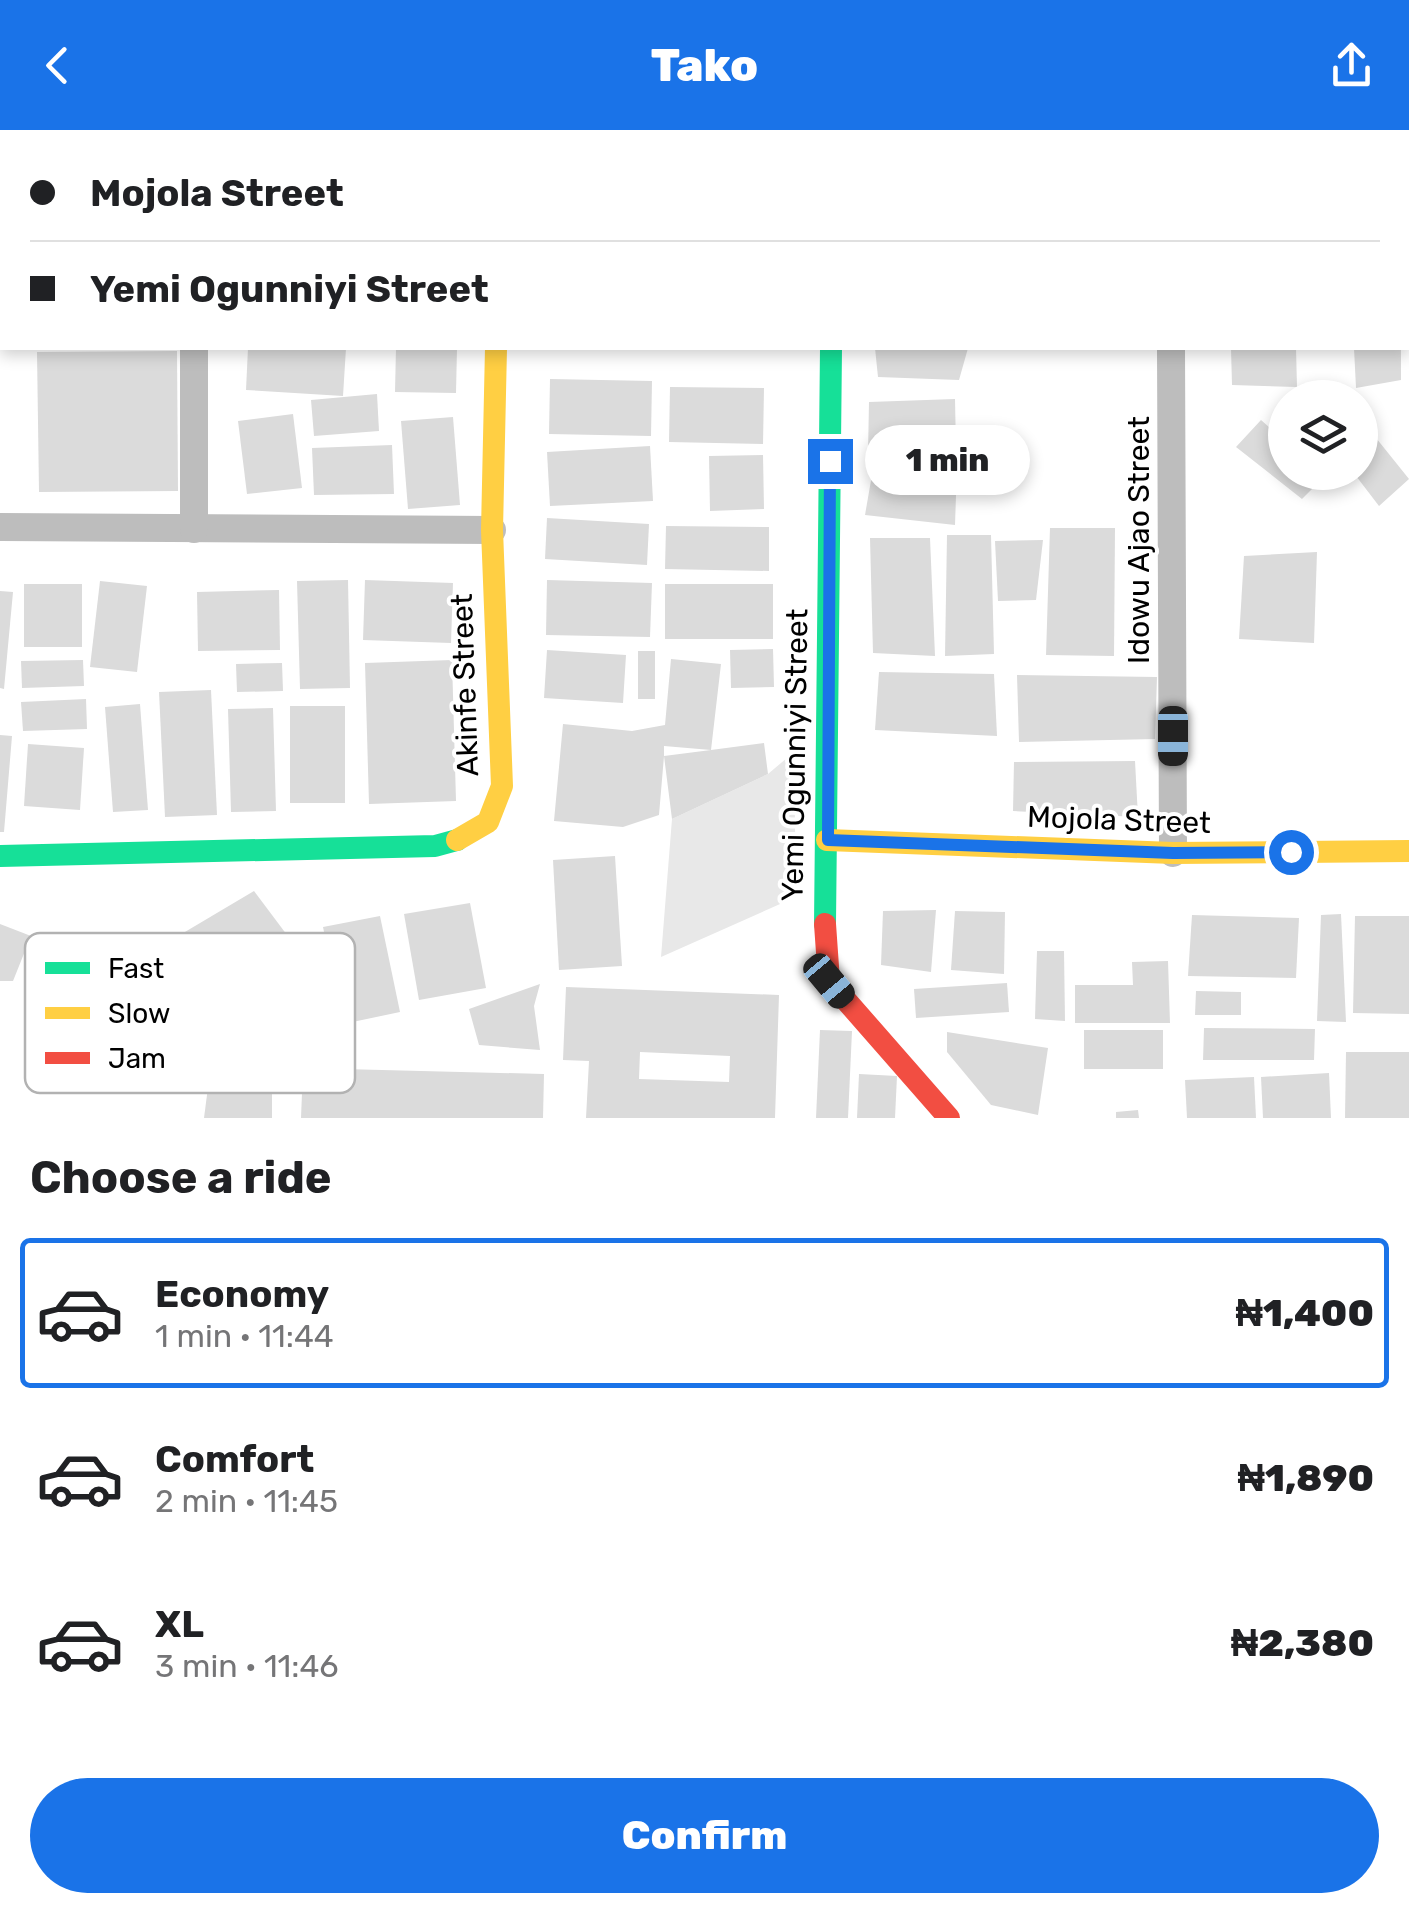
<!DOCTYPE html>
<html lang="en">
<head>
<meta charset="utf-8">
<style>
  body { margin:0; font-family:Rubik,sans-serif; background:#f2f2f2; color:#202124; height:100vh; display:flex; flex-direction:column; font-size:38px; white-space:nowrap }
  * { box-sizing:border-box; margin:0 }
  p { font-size:32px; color:#757577 }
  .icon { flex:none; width:55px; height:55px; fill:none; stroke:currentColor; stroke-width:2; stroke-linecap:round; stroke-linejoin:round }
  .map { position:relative; height:988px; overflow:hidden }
  .panel { display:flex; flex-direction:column; background:#fff; flex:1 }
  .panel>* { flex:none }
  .top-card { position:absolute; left:0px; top:0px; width:1410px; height:220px; box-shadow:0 5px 15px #0003; display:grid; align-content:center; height:220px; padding:0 30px; background:#fff }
  .tools { position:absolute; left:1268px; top:250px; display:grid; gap:20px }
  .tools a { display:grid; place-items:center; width:110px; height:110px; border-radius:50%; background:#fff; box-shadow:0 5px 15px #0003; font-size:50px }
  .end { position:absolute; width:45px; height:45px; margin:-22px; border:12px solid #1a73e8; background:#fff; box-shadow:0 0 0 5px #fff }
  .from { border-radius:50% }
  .bubble { position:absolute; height:70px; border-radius:35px; background:#fff; box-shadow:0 5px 15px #0003; font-size:32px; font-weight:800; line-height:70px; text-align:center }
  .car { position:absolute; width:30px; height:60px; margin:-30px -15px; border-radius:12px; box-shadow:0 0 8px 2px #0007; background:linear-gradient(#222 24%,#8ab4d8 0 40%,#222 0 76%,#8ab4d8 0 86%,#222 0) }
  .top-card b { display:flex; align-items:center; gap:35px; height:95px; font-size:38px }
  .top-card b+b { border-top:2px solid #e0e0e0 }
  .top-card i { width:25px; height:25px; background:#202124 }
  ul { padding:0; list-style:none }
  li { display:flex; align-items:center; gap:30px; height:150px; margin:0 20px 15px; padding:0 10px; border:5px solid transparent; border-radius:10px }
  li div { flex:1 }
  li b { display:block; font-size:38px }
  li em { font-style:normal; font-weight:800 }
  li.current { border-color:#1a73e8 }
  li>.icon { width:90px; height:90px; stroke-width:1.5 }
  h2 { padding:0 30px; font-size:45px; line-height:120px }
  .action { display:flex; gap:20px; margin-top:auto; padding:20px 30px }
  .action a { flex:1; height:115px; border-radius:60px; background:#1a73e8; color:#fff; font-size:40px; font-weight:800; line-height:115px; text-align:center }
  header { display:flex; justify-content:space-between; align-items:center; height:130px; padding:0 30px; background:#1a73e8; color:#fff; font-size:45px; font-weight:800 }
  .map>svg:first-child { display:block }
  .green { fill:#e8e8e8 }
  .building { fill:#dbdbdb; fill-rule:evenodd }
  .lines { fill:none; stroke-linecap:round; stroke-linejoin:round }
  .street { stroke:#bdbdbd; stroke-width:28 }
  .fast { stroke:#16e098; stroke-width:22 }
  .slow { stroke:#ffcf43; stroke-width:22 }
  .jam { stroke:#f24e42; stroke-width:22 }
  .route { stroke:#1a73e8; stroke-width:12 }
  .labels { text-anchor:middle; stroke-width:8; stroke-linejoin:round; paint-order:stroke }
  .street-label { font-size:30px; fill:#000; stroke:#fff }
  .key { fill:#fff; stroke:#b2b2b2; stroke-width:2.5 }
  .key-label { font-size:28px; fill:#000 }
</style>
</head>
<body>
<header><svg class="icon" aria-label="back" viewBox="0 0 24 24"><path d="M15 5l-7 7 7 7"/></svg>Tako<svg class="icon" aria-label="share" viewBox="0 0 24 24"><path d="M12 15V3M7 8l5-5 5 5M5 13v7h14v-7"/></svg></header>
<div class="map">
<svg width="1409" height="988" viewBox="0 0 1409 988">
  <rect width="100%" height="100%" fill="#fff"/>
  <polygon class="green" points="794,622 796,767 661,827 672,689 768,644"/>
  <g class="building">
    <polygon points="248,218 346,218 343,266 246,260"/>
    <polygon points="396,218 457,218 456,263 395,262"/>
    <polygon points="875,218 968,218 959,250 878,247"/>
    <polygon points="1231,218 1296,218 1297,257 1232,255"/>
    <polygon points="1354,218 1401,218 1401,250 1356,258"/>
    <polygon points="177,221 178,361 39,362 37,222"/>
    <polygon points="550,249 652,251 651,306 549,304"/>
    <polygon points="670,257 764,258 763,314 669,312"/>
    <polygon points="377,264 379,301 314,306 311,270"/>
    <polygon points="955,269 956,320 868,323 869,272"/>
    <polygon points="293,284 302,358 247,364 238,291"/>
    <polygon points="453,287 460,375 408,379 401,291"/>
    <polygon points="1360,288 1409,349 1379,376 1353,342 1360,342"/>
    <polygon points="1261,290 1285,311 1285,342 1329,342 1302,369 1236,317"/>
    <polygon points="392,315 394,364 314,365 312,318"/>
    <polygon points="650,316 653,371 550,376 547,322"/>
    <polygon points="763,325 764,379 710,381 709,326"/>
    <polygon points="957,336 955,395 865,385 873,339"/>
    <polygon points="547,388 649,394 647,435 545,429"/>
    <polygon points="666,396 769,397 769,441 665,439"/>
    <polygon points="1050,398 1115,398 1114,526 1046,525"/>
    <polygon points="947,405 991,405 994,524 945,526"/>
    <polygon points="870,408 930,408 935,526 873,523"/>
    <polygon points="1043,410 1036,470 998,471 995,411"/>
    <polygon points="1317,422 1314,513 1239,509 1244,426"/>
    <polygon points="348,450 350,558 300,559 297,451"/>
    <polygon points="365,450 453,453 451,513 363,510"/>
    <polygon points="547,450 652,453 650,507 546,505"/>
    <polygon points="100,451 147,456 137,542 90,537"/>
    <rect x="24" y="454" width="58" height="63"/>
    <rect x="665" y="454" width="108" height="55"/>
    <polygon points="279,460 280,520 198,521 197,462"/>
    <polygon points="0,461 13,462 4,559 0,558"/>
    <polygon points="773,519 774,557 731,558 730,520"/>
    <polygon points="547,520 626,525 623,573 544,568"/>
    <rect x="638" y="521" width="17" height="48"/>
    <path d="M 671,529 L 721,534 L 711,620 L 764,613 L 768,644 L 672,689 L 664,626 L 659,685 L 623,697 L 554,691 L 563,594 L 632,601 L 665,595 ZM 664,616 L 711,620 L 664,626 Z"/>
    <polygon points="83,530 84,556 22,558 21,531"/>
    <polygon points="452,530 456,671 369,674 365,533"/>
    <polygon points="282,533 283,561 237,562 236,534"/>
    <polygon points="879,542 994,544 997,606 875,600"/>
    <polygon points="1017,545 1157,547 1155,609 1019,612"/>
    <polygon points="211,560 217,685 165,687 159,562"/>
    <polygon points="86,569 87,599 23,601 21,572"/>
    <polygon points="140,574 148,680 113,682 105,577"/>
    <rect x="290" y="576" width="55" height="97"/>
    <polygon points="273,578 276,681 231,682 228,579"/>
    <polygon points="0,605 12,606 4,702 0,702"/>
    <polygon points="28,614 84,618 80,680 24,676"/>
    <polygon points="1135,631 1138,687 1013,681 1014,632"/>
    <polygon points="615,726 622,836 559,840 553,730"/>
    <polygon points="254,761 317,845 190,894 168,812"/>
    <polygon points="470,773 486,858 419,870 404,784"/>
    <polygon points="936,780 931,842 881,835 883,781"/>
    <polygon points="955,781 1005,782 1004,844 951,840"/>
    <polygon points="1341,784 1346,892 1317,891 1321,785"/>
    <polygon points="1192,785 1299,788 1296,848 1188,846"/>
    <polygon points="380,786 400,882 343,894 323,797"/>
    <polygon points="1355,786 1409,786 1409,884 1353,883"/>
    <polygon points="0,794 31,806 13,851 0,851"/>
    <polygon points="1037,821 1064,821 1065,891 1035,889"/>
    <polygon points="1168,831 1170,893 1075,893 1075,855 1133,855 1132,832"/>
    <polygon points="1007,853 1009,882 916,888 914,859"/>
    <polygon points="540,854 534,876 540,920 479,915 469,879"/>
    <path d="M 566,857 L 779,865 L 775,988 L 586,988 L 589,931 L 563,930 ZM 640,922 L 730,926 L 729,952 L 639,949 Z"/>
    <polygon points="1196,861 1241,862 1241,885 1195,885"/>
    <polygon points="1204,898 1315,899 1314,930 1203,930"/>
    <polygon points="820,900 852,901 848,988 816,988"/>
    <rect x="1084" y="900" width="79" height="39"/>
    <polygon points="947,902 1048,918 1038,985 991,975 947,922"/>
    <polygon points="214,911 272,922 272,988 204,988"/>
    <polygon points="1346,922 1409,922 1409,988 1345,988"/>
    <polygon points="303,938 544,944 543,988 301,988"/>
    <polygon points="1329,943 1331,988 1263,988 1261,947"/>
    <polygon points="859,944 897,946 895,988 857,988"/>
    <polygon points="1254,947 1256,988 1187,988 1185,950"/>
    <polygon points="1138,980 1139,988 1116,988 1116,982"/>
  </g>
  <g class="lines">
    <g class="street">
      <polyline points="493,0 493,2"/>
      <polyline points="195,2 195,0"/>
      <polyline points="832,2 832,0"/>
      <polyline points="1408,95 1409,95"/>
      <polyline points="1171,218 1173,723"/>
      <polyline points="0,397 492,400"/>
      <polyline points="194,399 194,218"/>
    </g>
    <g class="fast">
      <polyline points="0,726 435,716 457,710"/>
      <polyline points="825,794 831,218"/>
    </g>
    <g class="slow">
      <polyline points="457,710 488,692 502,656 492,400 496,218"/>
      <polyline points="827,710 1173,723 1409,721"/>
    </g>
    <polyline class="jam" points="825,794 829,851 949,988"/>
  </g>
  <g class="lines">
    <polyline class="route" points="830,331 828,710 1173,723 1291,722"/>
  </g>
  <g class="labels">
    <g class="street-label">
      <text transform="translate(1139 410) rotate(-90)" y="10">Idowu Ajao Street</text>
      <text transform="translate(465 555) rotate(-92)" y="10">Akinfe Street</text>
      <text transform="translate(795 625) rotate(-89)" y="10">Yemi Ogunniyi Street</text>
      <text transform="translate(1119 690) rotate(2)" y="10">Mojola Street</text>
    </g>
  </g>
  <rect x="25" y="803" width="330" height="160" rx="15" class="key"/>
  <rect x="45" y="832" width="45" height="12" fill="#16e098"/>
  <rect x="45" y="877" width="45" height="12" fill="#ffcf43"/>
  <rect x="45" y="922" width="45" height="12" fill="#f24e42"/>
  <g class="key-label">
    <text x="108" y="848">Fast</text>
    <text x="108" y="893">Slow</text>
    <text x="108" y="938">Jam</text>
  </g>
</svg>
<div class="tools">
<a><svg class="icon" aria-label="layers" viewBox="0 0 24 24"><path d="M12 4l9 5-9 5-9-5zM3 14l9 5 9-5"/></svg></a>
</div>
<i class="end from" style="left:1291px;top:722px"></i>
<i class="end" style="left:830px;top:331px"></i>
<div class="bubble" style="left:865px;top:295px;width:165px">1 min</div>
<i class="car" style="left:1173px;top:606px;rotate:180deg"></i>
<i class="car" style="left:829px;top:851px;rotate:140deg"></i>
<div class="top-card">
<b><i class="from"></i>Mojola Street</b>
<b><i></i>Yemi Ogunniyi Street</b>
</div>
</div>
<section class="panel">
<h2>Choose a ride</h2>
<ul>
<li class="current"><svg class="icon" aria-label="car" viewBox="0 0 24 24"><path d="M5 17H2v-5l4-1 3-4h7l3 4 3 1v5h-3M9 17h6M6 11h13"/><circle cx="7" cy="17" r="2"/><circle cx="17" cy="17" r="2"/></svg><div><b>Economy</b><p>1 min · 11:44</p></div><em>₦1,400</em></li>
<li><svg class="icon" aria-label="car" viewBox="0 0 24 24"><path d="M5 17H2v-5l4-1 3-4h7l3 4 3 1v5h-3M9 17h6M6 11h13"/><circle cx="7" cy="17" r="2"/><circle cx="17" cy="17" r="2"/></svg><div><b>Comfort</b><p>2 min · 11:45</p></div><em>₦1,890</em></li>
<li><svg class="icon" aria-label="car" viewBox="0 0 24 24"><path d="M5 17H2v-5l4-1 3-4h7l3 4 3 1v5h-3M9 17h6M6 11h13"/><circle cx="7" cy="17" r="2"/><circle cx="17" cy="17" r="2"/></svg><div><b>XL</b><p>3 min · 11:46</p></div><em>₦2,380</em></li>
</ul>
<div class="action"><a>Confirm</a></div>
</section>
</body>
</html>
